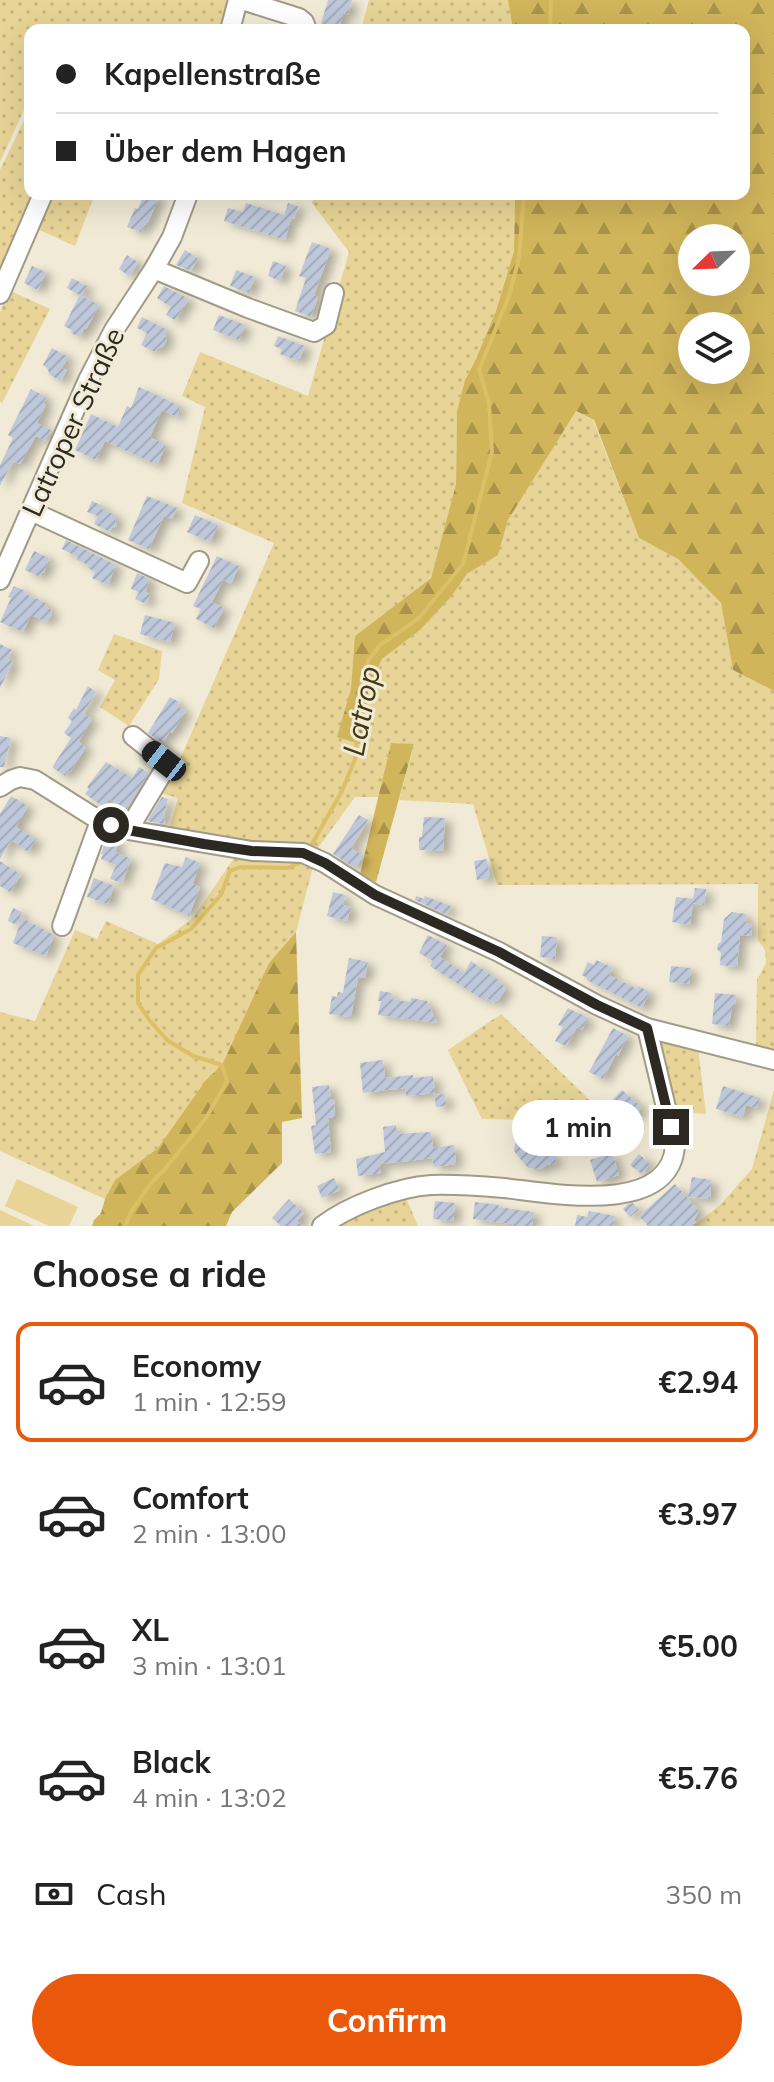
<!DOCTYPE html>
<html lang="en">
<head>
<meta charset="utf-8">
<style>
  body { margin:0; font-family:Mulish,sans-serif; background:#f6f6f6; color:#222; height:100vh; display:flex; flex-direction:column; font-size:30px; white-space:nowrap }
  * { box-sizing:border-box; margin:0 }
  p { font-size:26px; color:#767676 }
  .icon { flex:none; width:44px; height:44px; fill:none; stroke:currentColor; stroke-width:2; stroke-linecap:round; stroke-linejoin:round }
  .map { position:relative; height:1226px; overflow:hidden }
  .details { display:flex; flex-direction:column; background:#fff; flex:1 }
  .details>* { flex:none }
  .guide { position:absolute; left:24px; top:24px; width:726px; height:176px; border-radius:16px; box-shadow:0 8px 32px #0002; display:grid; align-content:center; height:176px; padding:0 32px; background:#fff }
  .needle { width:52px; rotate:247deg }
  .controls { position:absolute; left:678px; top:224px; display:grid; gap:16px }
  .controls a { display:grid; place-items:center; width:72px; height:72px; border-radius:50%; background:#fff; box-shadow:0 8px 32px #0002; font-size:40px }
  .end { position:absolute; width:36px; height:36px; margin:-18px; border:10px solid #2c2922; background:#fff; box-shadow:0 0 0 4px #fff }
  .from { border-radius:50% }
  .bubble { position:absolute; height:56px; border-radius:28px; background:#fff; box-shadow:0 8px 32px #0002; font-size:26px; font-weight:700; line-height:56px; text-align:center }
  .car { position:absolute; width:24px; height:48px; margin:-24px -12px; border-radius:10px; box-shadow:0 0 6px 2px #0007; background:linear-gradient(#222 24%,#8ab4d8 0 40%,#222 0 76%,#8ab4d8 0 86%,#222 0) }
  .guide b { display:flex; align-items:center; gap:28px; height:76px; font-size:30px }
  .guide b+b { border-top:2px solid #e0e0e0 }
  .guide i { width:20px; height:20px; background:#222 }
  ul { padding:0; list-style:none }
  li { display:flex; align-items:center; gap:24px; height:120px; margin:0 16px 12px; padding:0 16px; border:4px solid transparent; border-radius:16px }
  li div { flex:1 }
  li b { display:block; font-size:30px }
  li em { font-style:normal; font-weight:700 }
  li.active { border-color:#ea580c }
  li>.icon { width:72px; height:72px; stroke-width:1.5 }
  h2 { padding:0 32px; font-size:36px; line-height:96px }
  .pay { display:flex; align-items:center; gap:20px; height:88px; padding:0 32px; font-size:30px }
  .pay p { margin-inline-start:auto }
  .button { display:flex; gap:16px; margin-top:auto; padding:16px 32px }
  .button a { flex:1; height:92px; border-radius:48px; background:#ea580c; color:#fff; font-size:32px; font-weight:700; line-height:92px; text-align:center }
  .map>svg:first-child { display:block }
  .grass { fill:url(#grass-dots) }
  .forest { fill:url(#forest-firs); fill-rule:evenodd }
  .park { fill:#e7d496 }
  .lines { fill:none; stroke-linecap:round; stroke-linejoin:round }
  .stream { stroke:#dcc066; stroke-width:4 }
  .building { fill:url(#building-hatch); filter:url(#shadow) }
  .minor-casing { stroke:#a09a87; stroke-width:22 }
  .minor { stroke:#fff; stroke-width:18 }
  .route { stroke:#2c2922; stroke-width:10 }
  .labels { text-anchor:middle; stroke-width:6; stroke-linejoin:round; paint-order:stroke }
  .street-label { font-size:28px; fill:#2c2922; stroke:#f0ead6 }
  .water-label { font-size:30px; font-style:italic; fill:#42370f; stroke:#f0ead6 }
</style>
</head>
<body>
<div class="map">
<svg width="774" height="1226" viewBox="0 0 774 1226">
  <defs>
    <pattern id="grass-dots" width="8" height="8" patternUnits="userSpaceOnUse" patternTransform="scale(2)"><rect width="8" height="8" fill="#e7d496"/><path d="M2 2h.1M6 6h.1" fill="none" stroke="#c6b681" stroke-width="1.8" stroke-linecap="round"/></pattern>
    <pattern id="forest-firs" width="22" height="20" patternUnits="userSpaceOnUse" patternTransform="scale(2)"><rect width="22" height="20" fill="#d1b55b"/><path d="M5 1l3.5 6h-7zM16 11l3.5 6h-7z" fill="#aa934b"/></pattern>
    <pattern id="building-hatch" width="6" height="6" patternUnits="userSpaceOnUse" patternTransform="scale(2)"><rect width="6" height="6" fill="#bec8da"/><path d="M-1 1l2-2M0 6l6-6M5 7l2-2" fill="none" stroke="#a3acbb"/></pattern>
    <filter id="shadow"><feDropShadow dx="7" dy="4" stdDeviation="4" flood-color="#0004"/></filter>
  </defs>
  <rect width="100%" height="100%" fill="#f0ead6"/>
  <g class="grass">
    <polygon points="0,0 233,0 227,30 30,30 30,97 0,162"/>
    <polygon points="369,0 508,0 513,30 361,30"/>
    <polygon points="30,108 30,194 38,194 25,224 0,270 0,170"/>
    <polygon points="51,194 95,194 75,246 37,229"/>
    <polygon points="315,194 515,194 514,251 496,311 476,359 465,380 457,411 456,484 431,578 355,636 360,743 369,687 382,659 420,630 451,597 467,574 498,555 508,520 575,411 593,420 639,538 678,559 721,603 733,670 774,691 774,1057 756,1050 757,980 766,963 765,950 758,940 758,884 497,885 473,804 399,800 414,745 391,743 378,797 355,797 318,848 296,932 269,963 222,1065 158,1148 115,1180 105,1199 0,1151 0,1012 35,1021 75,930 97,939 106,921 158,944 193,918 243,845 168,833 178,798 158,792 174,773 274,543 182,503 205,407 182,396 200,352 308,396 349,252 312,203"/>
    <polygon points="9,290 50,309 2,403 0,402 0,312"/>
    <polygon points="114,634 162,651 159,679 129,726 100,707 115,680 98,670"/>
    <polygon points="501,1014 611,1121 482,1119 448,1050"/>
    <polygon points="655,1036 698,1048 706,1114 672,1112"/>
    <polygon points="774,1090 774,1226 693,1226 720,1205 752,1169"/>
    <polygon points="406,1198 418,1226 333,1226 352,1216"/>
  </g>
  <g class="forest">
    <path d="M 508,0 L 774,0 L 774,691 L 733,670 L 721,603 L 678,559 L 639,538 L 594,420 L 576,411 L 508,520 L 498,555 L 467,574 L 451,597 L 420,630 L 382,659 L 369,687 L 360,744 L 337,737 L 351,689 L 355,636 L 431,578 L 456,484 L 457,411 L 465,380 L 476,359 L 496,311 L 514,251 L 515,194 L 744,194 L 744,30 L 513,30 ZM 692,238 L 736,238 L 736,282 L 692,282 ZM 692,326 L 736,326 L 736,370 L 692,370 Z"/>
    <polygon points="391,743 414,744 376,882 360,874"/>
    <polygon points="296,932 302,1118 282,1122 282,1163 232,1212 226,1226 92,1226 94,1220 101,1213 105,1199 115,1180 158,1148 206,1080 222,1065 269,963"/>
  </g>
  <g class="park">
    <polygon points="17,1179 78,1207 69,1226 49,1226 5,1206"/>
    <polygon points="0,1210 34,1226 0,1226"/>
  </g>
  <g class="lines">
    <g class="stream">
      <polyline points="550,30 551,0"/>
      <polyline points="308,851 342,791 355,759 362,678 368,661 380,645 419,618 463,564 492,452 489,403 479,370 509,296 519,258 524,194"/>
      <polyline points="125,1226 131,1212 152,1182 165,1169 206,1118 227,1081 222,1065 193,1056 167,1040 150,1021 138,1003 138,975 156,948 191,929 221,895 230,871 240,867 288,868 306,860"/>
    </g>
  </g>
  <g class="building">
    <polygon points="328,0 352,0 348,15 343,13 339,30 319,30"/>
    <polygon points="144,194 160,194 147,225 145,224 141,232 127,227 135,208 138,209"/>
    <polygon points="246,203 284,215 288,203 298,206 294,219 291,218 285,240 224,221 228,208 243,212"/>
    <polygon points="312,242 331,249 314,295 318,297 311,317 295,311 306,278 299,276"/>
    <polygon points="185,250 198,258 191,271 176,265"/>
    <polygon points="127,255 138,262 129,276 119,269"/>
    <polygon points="273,261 286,266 280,281 268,276"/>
    <polygon points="32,266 46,272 38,290 24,283"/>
    <polygon points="236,270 255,277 249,293 230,286"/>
    <polygon points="72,278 87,286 81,296 67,288"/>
    <polygon points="164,286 189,299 175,320 166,315 171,307 157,298"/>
    <polygon points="80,295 99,305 87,328 84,329 80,337 71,333 72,330 64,326"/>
    <polygon points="219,315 245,325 239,340 213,330"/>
    <polygon points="142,317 167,330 165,333 167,340 163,347 157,349 155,352 141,345 147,333 137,328"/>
    <polygon points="278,336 305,346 299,361 280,354 282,349 274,346"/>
    <polygon points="52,348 68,357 62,368 67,370 61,381 50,375 47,368 43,365"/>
    <polygon points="139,387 180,406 177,417 162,410 150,437 166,445 157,465 105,441 96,460 75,450 91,414 118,427 127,406 131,408"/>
    <polygon points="31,389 46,397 43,403 46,405 37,423 51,430 45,441 36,436 20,464 13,461 0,486 0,465 13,438 8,435"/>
    <polygon points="147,496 177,508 172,519 164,516 149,549 128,540"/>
    <polygon points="92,501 103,506 102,509 117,516 115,520 117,526 112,528 110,532 94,524 98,516 87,512"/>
    <polygon points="195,515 218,525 210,542 187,532"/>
    <polygon points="66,540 116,565 108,585 92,578 95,572 88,568 89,565 77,560 78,557 62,549"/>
    <polygon points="34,551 49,558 44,573 42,572 40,577 25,570"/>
    <polygon points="217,556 239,566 231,584 223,580 212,602 224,608 214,628 196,619 201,609 193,606"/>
    <polygon points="137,573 150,579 145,592 150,594 146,604 135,599 139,592 131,589"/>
    <polygon points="14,586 25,591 24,593 46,603 45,607 52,610 51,614 52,614 47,622 31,615 23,632 0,622 11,598 8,597"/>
    <polygon points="145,615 175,623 170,642 140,634"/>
    <polygon points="0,644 12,650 7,659 13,662 0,688"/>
    <polygon points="88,686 96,692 83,714 92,719 78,742 74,739 86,747 70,772 68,771 65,776 53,768 53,766 71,738 64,733 72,721 68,718 74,708 76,710"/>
    <polygon points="170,697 179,702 177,706 186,711 172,733 170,731 163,743 148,733"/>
    <polygon points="0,736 11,738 4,767 0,767"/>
    <polygon points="106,762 132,778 139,767 149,773 126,810 109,799 104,807 85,794 89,789 87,787"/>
    <polygon points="11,796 28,806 16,827 36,839 28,852 11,840 0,859 0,814"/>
    <polygon points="162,797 168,799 164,815 165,816 164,824 147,821"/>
    <polygon points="359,815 368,820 351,848 363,856 355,868 333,854"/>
    <polygon points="424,817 445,818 443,851 419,850 419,837 422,837"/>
    <polygon points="107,837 119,841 115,852 131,859 122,883 110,879 116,865 101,859 103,854 101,854"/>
    <polygon points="186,857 200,863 193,884 200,887 189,916 151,899 165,863 182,867"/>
    <polygon points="487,859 490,878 477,880 474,861"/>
    <polygon points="0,861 21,875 10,892 0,886"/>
    <polygon points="94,878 114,886 108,904 87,897"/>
    <polygon points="695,888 706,889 704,905 693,903 690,925 672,922 676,897 693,899"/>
    <polygon points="333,892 345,895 343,905 351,907 347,921 327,916"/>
    <polygon points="416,896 424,899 425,896 451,906 447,915 415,900"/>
    <polygon points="13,908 22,912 17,925 8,921"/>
    <polygon points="732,912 746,914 745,923 752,923 751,936 740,935 737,967 720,965 721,953 717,949 718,944 721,942 724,919"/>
    <polygon points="22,918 54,935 46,956 13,943"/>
    <polygon points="428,935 447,945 440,957 464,973 471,961 498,980 506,989 496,1004 487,998 485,1001 430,966 433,961 419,953"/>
    <polygon points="542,936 557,937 555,959 540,957"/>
    <polygon points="349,958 368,962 365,978 358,977 351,1017 329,1014 332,996 337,997 338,992 343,993"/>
    <polygon points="596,960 613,968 609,975 637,989 638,986 650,992 642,1008 587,980 587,978 582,975 588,962 594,965"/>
    <polygon points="671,966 691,968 689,984 669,982"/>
    <polygon points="380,991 392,993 391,999 410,1002 411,998 427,1001 437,1023 378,1015 381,1001 378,1001"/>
    <polygon points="715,993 736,995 735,1006 732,1006 729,1026 712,1024"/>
    <polygon points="568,1008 588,1018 582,1030 577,1027 566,1046 555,1041 563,1027 558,1025"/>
    <polygon points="613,1028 628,1036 618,1056 616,1054 603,1079 589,1072"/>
    <polygon points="383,1060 385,1078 413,1075 413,1078 433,1076 435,1093 406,1096 405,1088 363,1093 360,1063"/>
    <polygon points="329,1085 331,1100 334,1099 335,1118 328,1118 331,1152 315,1154 311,1126 316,1125 312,1087"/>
    <polygon points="723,1086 760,1098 757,1108 746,1105 743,1117 716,1109"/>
    <polygon points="622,1090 642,1108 627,1124 607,1106"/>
    <polygon points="445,1094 446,1106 436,1107 434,1095"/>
    <polygon points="396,1125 397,1134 431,1132 433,1148 454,1145 456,1164 434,1167 432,1158 400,1162 380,1164 381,1173 358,1176 356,1159 385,1152 383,1127"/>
    <polygon points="520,1140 545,1144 545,1152 555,1156 556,1163 552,1165 548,1164 541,1169 528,1168 514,1151 515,1144"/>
    <polygon points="612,1153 619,1175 597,1182 590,1160"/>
    <polygon points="639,1154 650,1164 642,1174 630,1165"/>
    <polygon points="692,1177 711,1180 710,1199 688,1197"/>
    <polygon points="334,1178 340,1190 322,1198 317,1186"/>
    <polygon points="675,1184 699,1211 694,1220 696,1222 690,1226 648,1226 639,1216"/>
    <polygon points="289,1199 304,1213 297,1221 303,1226 281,1226 272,1218"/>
    <polygon points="435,1201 455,1203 453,1221 433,1219"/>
    <polygon points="475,1202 499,1205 498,1207 534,1212 532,1226 512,1226 512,1224 473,1219"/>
    <polygon points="633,1203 639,1210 630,1217 623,1209 628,1204"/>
    <polygon points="589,1211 615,1216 613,1226 575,1226 577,1215 587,1217"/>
  </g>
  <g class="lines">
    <g class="minor-casing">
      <g id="minor">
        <polyline points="242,0 299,18 304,22 307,30"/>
        <polyline points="230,30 238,0"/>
        <polyline points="154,269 248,308 314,332 326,325 334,293"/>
        <polyline points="0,294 43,194"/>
        <polyline points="31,511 187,583 199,561"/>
        <polyline points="0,580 88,380 114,330 154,269 172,237 188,194"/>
        <polyline points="0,787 11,780 20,777 35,780 100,821 128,830 252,851 303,853 325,863 375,895 499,952 597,1005 647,1028 774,1060"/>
        <polyline points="128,830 166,767 164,761 133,736"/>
        <polyline points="62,926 100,821"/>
        <path d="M 322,1226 C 348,1206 398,1187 431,1185 C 455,1184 480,1186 504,1188 C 550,1193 671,1217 675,1145 L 647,1028"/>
      </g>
    </g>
    <use href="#minor" class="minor"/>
  </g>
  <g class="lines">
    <polyline class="route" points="111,825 128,830 204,844 252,851 303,853 325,863 375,895 499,952 597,1005 647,1028 671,1127"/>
  </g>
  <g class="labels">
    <g class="street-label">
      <text transform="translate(73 422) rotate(-65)" y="10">Latroper Straße</text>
    </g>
    <g class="water-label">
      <text transform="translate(362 711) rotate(-79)" y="10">Latrop</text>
    </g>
  </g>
</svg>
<div class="controls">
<a><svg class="needle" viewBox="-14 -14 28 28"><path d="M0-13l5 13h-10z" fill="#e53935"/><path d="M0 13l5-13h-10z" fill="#767676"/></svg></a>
<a><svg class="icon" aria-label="layers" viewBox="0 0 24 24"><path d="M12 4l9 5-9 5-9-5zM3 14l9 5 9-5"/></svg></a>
</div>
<i class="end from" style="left:111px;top:825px"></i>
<i class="end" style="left:671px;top:1127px"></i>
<div class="bubble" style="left:512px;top:1100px;width:132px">1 min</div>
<i class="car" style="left:164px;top:761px;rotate:308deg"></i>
<div class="guide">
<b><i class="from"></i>Kapellenstraße</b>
<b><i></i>Über dem Hagen</b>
</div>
</div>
<section class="details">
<h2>Choose a ride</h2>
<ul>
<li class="active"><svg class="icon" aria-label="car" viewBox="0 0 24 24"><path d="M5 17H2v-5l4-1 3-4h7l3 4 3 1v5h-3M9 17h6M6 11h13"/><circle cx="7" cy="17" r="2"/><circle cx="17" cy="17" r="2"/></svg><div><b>Economy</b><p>1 min · 12:59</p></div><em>€2.94</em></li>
<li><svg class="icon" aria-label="car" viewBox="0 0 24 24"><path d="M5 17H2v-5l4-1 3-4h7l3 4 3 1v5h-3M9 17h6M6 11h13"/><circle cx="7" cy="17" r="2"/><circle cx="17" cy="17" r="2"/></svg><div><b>Comfort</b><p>2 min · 13:00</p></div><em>€3.97</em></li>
<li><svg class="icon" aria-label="car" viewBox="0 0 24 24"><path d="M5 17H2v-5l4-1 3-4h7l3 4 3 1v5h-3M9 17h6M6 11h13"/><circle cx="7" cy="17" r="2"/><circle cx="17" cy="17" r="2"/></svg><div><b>XL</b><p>3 min · 13:01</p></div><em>€5.00</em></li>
<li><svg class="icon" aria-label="car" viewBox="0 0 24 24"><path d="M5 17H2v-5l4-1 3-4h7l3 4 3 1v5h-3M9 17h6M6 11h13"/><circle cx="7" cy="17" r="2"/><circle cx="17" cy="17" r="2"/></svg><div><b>Black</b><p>4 min · 13:02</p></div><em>€5.76</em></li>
</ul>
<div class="pay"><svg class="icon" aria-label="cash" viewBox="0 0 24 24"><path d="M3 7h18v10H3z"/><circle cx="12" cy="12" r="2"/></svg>Cash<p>350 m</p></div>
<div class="button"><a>Confirm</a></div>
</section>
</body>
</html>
